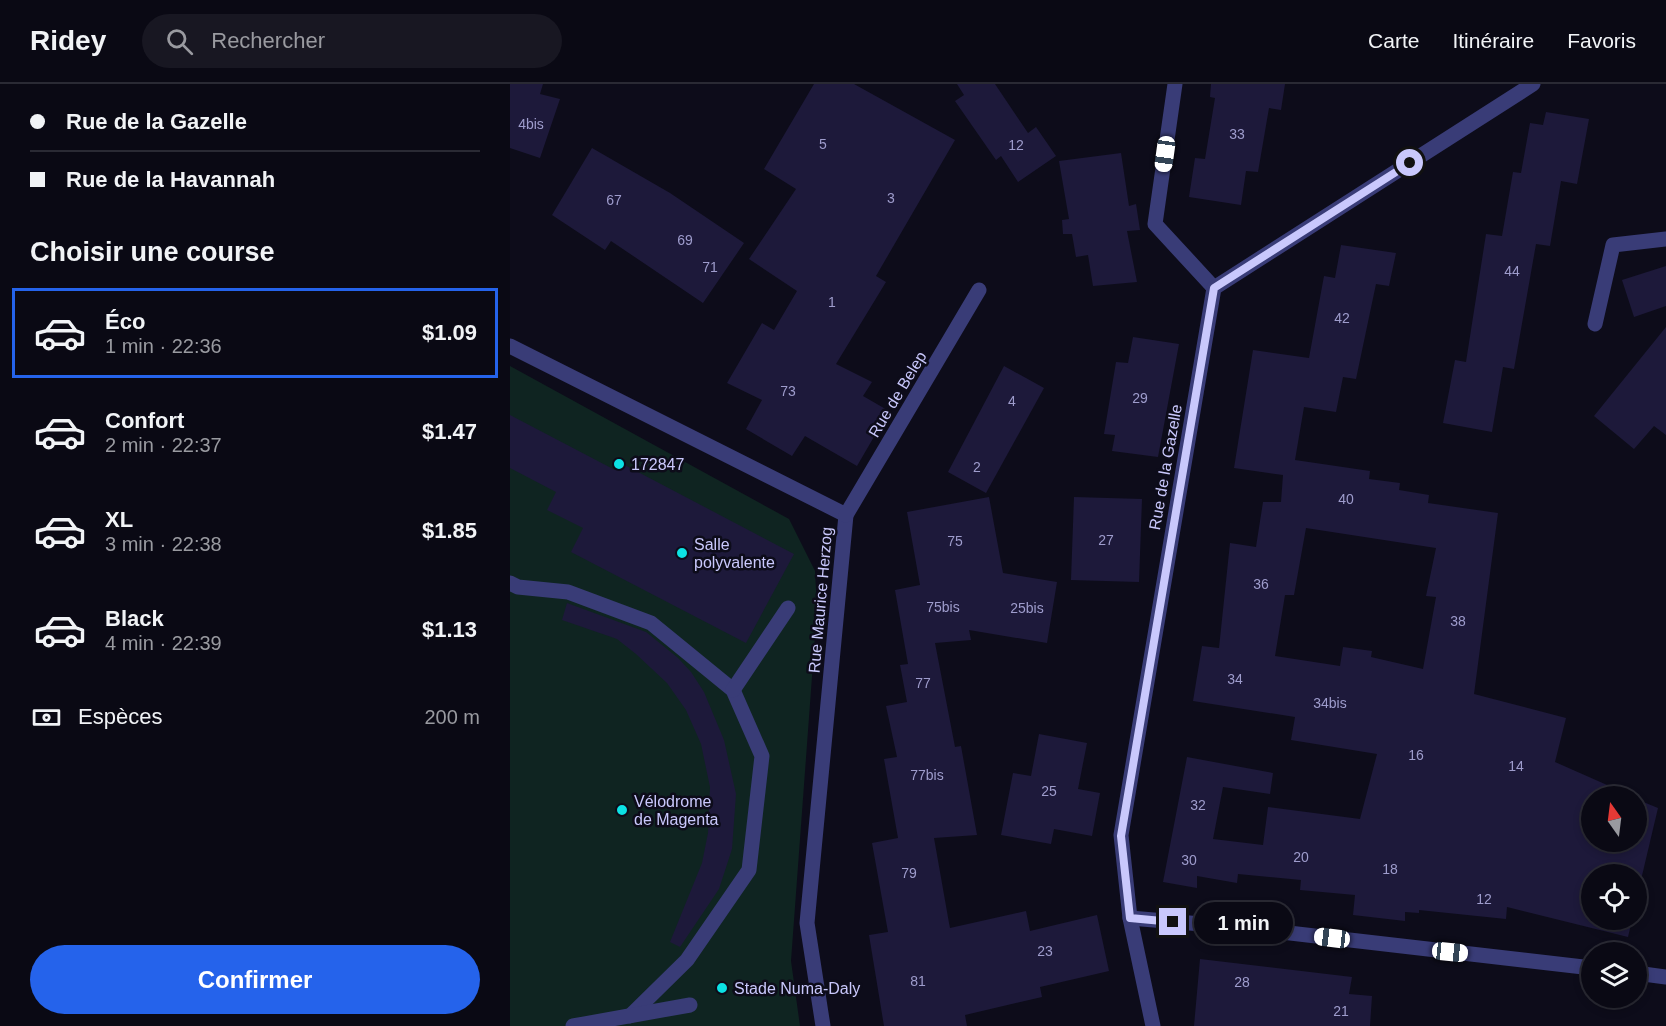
<!DOCTYPE html>
<html lang="fr">
<head>
<meta charset="utf-8">
<style>
  body { margin:0; font-family:Helvetica,sans-serif; background:#181722; color:#f1f3f6; height:100vh; display:flex; flex-direction:column; font-size:22px; white-space:nowrap }
  * { box-sizing:border-box; margin:0 }
  p { font-size:20px; color:#999aa0 }
  .icon { flex:none; width:33px; height:33px; fill:none; stroke:currentColor; stroke-width:2; stroke-linecap:round; stroke-linejoin:round }
  .map { position:relative; flex:1; overflow:hidden }
  .panel { display:flex; flex-direction:column; background:#0a0914; width:510px }
  .panel>* { flex:none }
  .top-card { display:grid; align-content:center; height:132px; padding:0 30px; background:#0a0914 }
  .needle { width:39px; rotate:346deg }
  .tools { position:absolute; left:1071px; top:702px; display:grid; gap:12px }
  .tools a { display:grid; place-items:center; width:66px; height:66px; border-radius:50%; background:#0a0914; box-shadow:0 3px 9px #0003,0 0 0 2px #2a2a34; font-size:30px }
  .end { position:absolute; width:27px; height:27px; margin:-14px; border:8px solid #c9c8fc; background:#111; box-shadow:0 0 0 3px #111 }
  .from { border-radius:50% }
  .bubble { position:absolute; height:42px; border-radius:21px; background:#0a0914; box-shadow:0 3px 9px #0003,0 0 0 2px #2a2a34; font-size:20px; font-weight:700; line-height:42px; text-align:center }
  .car { position:absolute; width:18px; height:36px; margin:-18px -9px; border-radius:8px; box-shadow:0 0 4px 2px #0007; background:linear-gradient(#fff 24%,#345 0 40%,#fff 0 76%,#345 0 86%,#fff 0) }
  .top-card b { display:flex; align-items:center; gap:21px; height:57px; font-size:22px }
  .top-card b+b { border-top:2px solid #2a2a34 }
  .top-card i { width:15px; height:15px; background:#f1f3f6 }
  ul { padding:0; list-style:none }
  li { display:flex; align-items:center; gap:18px; height:90px; margin:0 12px 9px; padding:0 18px; border:3px solid transparent; border-radius:0px }
  li div { flex:1 }
  li b { display:block; font-size:22px }
  li em { font-style:normal; font-weight:700 }
  li.active { border-color:#2563eb }
  li>.icon { width:54px; height:54px; stroke-width:1.5 }
  h2 { padding:0 30px; font-size:27px; line-height:72px }
  .pay { display:flex; align-items:center; gap:15px; height:66px; padding:0 30px; font-size:22px }
  .pay p { margin-inline-start:auto }
  .cta { display:flex; gap:12px; margin-top:auto; padding:12px 30px }
  .cta a { flex:1; height:69px; border-radius:36px; background:#2563eb; color:#fff; font-size:24px; font-weight:700; line-height:69px; text-align:center }
  header { display:flex; align-items:center; gap:36px; box-sizing:border-box; height:84px; padding:0 30px; background:#0a0914; border-bottom:2px solid #2a2a34 }
  header strong { font-size:28px }
  nav { display:flex; gap:33px; margin-inline-start:auto; font-size:21px }
  .search { width:420px; height:54px; background:#181722; display:flex; align-items:center; gap:15px; box-sizing:border-box; padding:0 21px; border-radius:33px; color:#999aa0; font-size:22px }
  main { display:flex; flex:1; min-height:0 }
  .map>svg:first-child { display:block }
  .green { fill:#0f2421 }
  .building { fill:#1d193a; fill-rule:evenodd }
  .lines { fill:none; stroke-linecap:round; stroke-linejoin:round }
  .minor { stroke:#393c77; stroke-width:15 }
  .route { stroke:#c9c8fc; stroke-width:8 }
  .poi-dot { fill:#0ce2e4; stroke:#0d0c1a; stroke-width:2 }
  .labels { text-anchor:middle; stroke-width:5; stroke-linejoin:round; paint-order:stroke }
  .number-label { font-size:14px; fill:#9e9ccc }
  .street-label { font-size:16px; fill:#c9c8fc; stroke:#0d0c1a }
  .poi-label { font-size:16px; fill:#c9c8fc; stroke:#0d0c1a; text-anchor:start }
</style>
</head>
<body>
<header>
<strong>Ridey</strong>
<div class="search"><svg class="icon" aria-label="search" viewBox="0 0 24 24"><circle cx="10" cy="10" r="6"/><path d="M15 15l6 6"/></svg>Rechercher</div>
<nav><a>Carte</a><a>Itinéraire</a><a>Favoris</a></nav>
</header>
<main>
<section class="panel">
<div class="top-card">
<b><i class="from"></i>Rue de la Gazelle</b>
<b><i></i>Rue de la Havannah</b>
</div>
<h2>Choisir une course</h2>
<ul>
<li class="active"><svg class="icon" aria-label="car" viewBox="0 0 24 24"><path d="M5 17H2v-5l4-1 3-4h7l3 4 3 1v5h-3M9 17h6M6 11h13"/><circle cx="7" cy="17" r="2"/><circle cx="17" cy="17" r="2"/></svg><div><b>Éco</b><p>1 min · 22:36</p></div><em>$1.09</em></li>
<li><svg class="icon" aria-label="car" viewBox="0 0 24 24"><path d="M5 17H2v-5l4-1 3-4h7l3 4 3 1v5h-3M9 17h6M6 11h13"/><circle cx="7" cy="17" r="2"/><circle cx="17" cy="17" r="2"/></svg><div><b>Confort</b><p>2 min · 22:37</p></div><em>$1.47</em></li>
<li><svg class="icon" aria-label="car" viewBox="0 0 24 24"><path d="M5 17H2v-5l4-1 3-4h7l3 4 3 1v5h-3M9 17h6M6 11h13"/><circle cx="7" cy="17" r="2"/><circle cx="17" cy="17" r="2"/></svg><div><b>XL</b><p>3 min · 22:38</p></div><em>$1.85</em></li>
<li><svg class="icon" aria-label="car" viewBox="0 0 24 24"><path d="M5 17H2v-5l4-1 3-4h7l3 4 3 1v5h-3M9 17h6M6 11h13"/><circle cx="7" cy="17" r="2"/><circle cx="17" cy="17" r="2"/></svg><div><b>Black</b><p>4 min · 22:39</p></div><em>$1.13</em></li>
</ul>
<div class="pay"><svg class="icon" aria-label="cash" viewBox="0 0 24 24"><path d="M3 7h18v10H3z"/><circle cx="12" cy="12" r="2"/></svg>Espèces<p>200 m</p></div>
<div class="cta"><a>Confirmer</a></div>
</section>
<div class="map">
<svg width="1156" height="942" viewBox="0 0 1156 942">
  <rect width="100%" height="100%" fill="#0d0c1a"/>
  <polygon class="green" points="0,282 279,435 305,487 307,525 281,877 290,942 0,942"/>
  <g class="building">
    <polygon points="0,0 33,0 30,10 50,15 30,74 0,64"/>
    <polygon points="304,0 344,0 445,56 366,192 376,198 326,280 362,298 353,312 379,327 347,382 295,352 282,372 236,345 252,316 217,299 252,239 264,246 287,207 239,175 286,105 254,85"/>
    <polygon points="447,0 485,0 518,49 526,43 546,72 508,98 491,72 486,76 445,17 454,11"/>
    <polygon points="701,0 775,0 771,26 759,24 748,88 736,87 731,121 679,113 685,74 695,75 705,14 700,13"/>
    <polygon points="1036,28 1079,35 1067,100 1051,97 1040,162 1026,160 1004,285 993,283 982,348 933,339 945,276 956,278 976,150 992,152 1003,88 1011,89 1020,39 1033,41"/>
    <polygon points="82,64 160,109 234,159 193,219 101,157 95,166 42,131"/>
    <polygon points="611,69 619,122 626,120 630,146 617,147 627,198 583,202 578,171 566,173 562,150 553,150 552,136 559,135 549,77"/>
    <path d="M 831,161 L 886,169 L 879,202 L 866,200 L 846,295 L 833,293 L 826,328 L 794,323 L 785,376 L 860,387 L 859,395 L 890,399 L 889,406 L 919,411 L 918,419 L 988,429 L 964,610 L 1056,634 L 1045,678 L 1122,712 L 1082,712 L 1082,758 L 1126,758 L 1126,715 L 1148,724 L 1126,817 L 1126,790 L 1082,790 L 1082,836 L 1122,836 L 1118,853 L 997,823 L 996,835 L 909,826 L 909,829 L 895,828 L 895,837 L 843,831 L 845,811 L 790,806 L 791,796 L 728,790 L 727,799 L 687,792 L 687,804 L 653,798 L 677,673 L 763,689 L 760,710 L 713,703 L 703,755 L 753,761 L 758,723 L 850,735 L 867,670 L 781,656 L 785,633 L 683,617 L 692,562 L 709,564 L 720,459 L 746,463 L 753,418 L 771,418 L 773,391 L 724,384 L 743,266 L 799,274 L 814,192 L 825,194 ZM 796,444 L 926,464 L 916,512 L 926,513 L 913,585 L 861,573 L 862,567 L 833,563 L 830,582 L 765,572 L 775,511 L 784,511 Z"/>
    <polygon points="1156,182 1156,222 1124,233 1112,196"/>
    <polygon points="1156,243 1156,351 1144,342 1124,365 1084,332"/>
    <polygon points="623,253 669,260 648,373 602,367 605,351 594,350 606,278 618,279"/>
    <polygon points="494,282 534,304 476,409 438,388"/>
    <polygon points="0,331 105,386 109,378 284,470 236,559 61,468 73,444 37,426 46,408 0,384"/>
    <polygon points="479,413 493,489 547,498 537,559 459,546 461,556 425,559 445,663 451,662 467,751 424,754 439,839 440,844 516,827 520,847 587,831 599,887 530,903 532,913 455,931 457,942 374,942 359,851 378,848 362,759 388,754 374,675 387,673 376,622 397,618 390,581 398,580 385,506 410,501 397,428"/>
    <polygon points="564,413 632,415 629,498 561,496"/>
    <polygon points="57,519 136,548 168,574 181,588 194,608 214,656 226,710 222,765 209,805 170,863 160,858 192,779 198,749 200,703 191,660 176,626 157,599 126,570 107,555 52,536"/>
    <polygon points="529,650 577,659 568,705 590,709 582,752 544,745 541,760 491,751 503,689 521,692"/>
    <polygon points="690,875 842,893 839,910 862,912 860,942 684,942"/>
  </g>
  <g class="lines">
    <g class="minor">
      <polyline points="665,0 645,140 704,204"/>
      <polyline points="1085,240 1103,161 1156,155"/>
      <polyline points="0,262 336,431 297,839 313,942"/>
      <polyline points="336,431 469,206"/>
      <polyline points="0,499 8,503 58,508 141,539 223,606 252,672 239,786 177,876 120,932"/>
      <polyline points="223,606 278,524"/>
      <polyline points="620,834 727,843 1082,884"/>
      <polyline points="1126,889 1156,893"/>
      <polyline points="63,942 180,921"/>
      <polyline points="643,942 620,834 611,751 704,204 1023,0"/>
    </g>
  </g>
  <g class="lines">
    <polyline class="route" points="663,838 620,834 611,752 704,204 900,79"/>
  </g>
  <g class="poi-dot">
    <circle cx="109" cy="380" r="6"/>
    <circle cx="172" cy="469" r="6"/>
    <circle cx="112" cy="726" r="6"/>
    <circle cx="212" cy="904" r="6"/>
  </g>
  <g class="labels">
    <g class="number-label">
      <text x="21" y="45">4bis</text>
      <text x="727" y="55">33</text>
      <text x="313" y="65">5</text>
      <text x="506" y="66">12</text>
      <text x="381" y="119">3</text>
      <text x="104" y="121">67</text>
      <text x="175" y="161">69</text>
      <text x="200" y="188">71</text>
      <text x="1002" y="192">44</text>
      <text x="322" y="223">1</text>
      <text x="832" y="239">42</text>
      <text x="278" y="312">73</text>
      <text x="630" y="319">29</text>
      <text x="502" y="322">4</text>
      <text x="467" y="388">2</text>
      <text x="836" y="420">40</text>
      <text x="596" y="461">27</text>
      <text x="445" y="462">75</text>
      <text x="751" y="505">36</text>
      <text x="433" y="528">75bis</text>
      <text x="517" y="529">25bis</text>
      <text x="948" y="542">38</text>
      <text x="725" y="600">34</text>
      <text x="413" y="604">77</text>
      <text x="820" y="624">34bis</text>
      <text x="906" y="676">16</text>
      <text x="1006" y="687">14</text>
      <text x="417" y="696">77bis</text>
      <text x="539" y="712">25</text>
      <text x="688" y="726">32</text>
      <text x="791" y="778">20</text>
      <text x="679" y="781">30</text>
      <text x="880" y="790">18</text>
      <text x="399" y="794">79</text>
      <text x="974" y="820">12</text>
      <text x="535" y="872">23</text>
      <text x="408" y="902">81</text>
      <text x="732" y="903">28</text>
      <text x="831" y="932">21</text>
    </g>
    <g class="street-label">
      <text transform="translate(387 310) rotate(-59)" y="6">Rue de Belep</text>
      <text transform="translate(655 383) rotate(-80)" y="6">Rue de la Gazelle</text>
      <text transform="translate(310 516) rotate(-85)" y="6">Rue Maurice Herzog</text>
    </g>
    <g class="poi-label">
      <text x="121" y="386">172847</text>
      <text x="184" y="466">Salle<tspan x="184" dy="18">polyvalente</tspan></text>
      <text x="124" y="723">Vélodrome<tspan x="124" dy="18">de Magenta</tspan></text>
      <text x="224" y="910">Stade Numa-Daly</text>
    </g>
  </g>
</svg>
<div class="tools">
<a><svg class="needle" viewBox="-14 -14 28 28"><path d="M0-13l5 13h-10z" fill="#e53935"/><path d="M0 13l5-13h-10z" fill="#999aa0"/></svg></a>
<a><svg class="icon" aria-label="locate" viewBox="0 0 24 24"><circle cx="12" cy="12" r="6"/><path d="M12 2v4M12 18v4M2 12h4M18 12h4"/></svg></a>
<a><svg class="icon" aria-label="layers" viewBox="0 0 24 24"><path d="M12 4l9 5-9 5-9-5zM3 14l9 5 9-5"/></svg></a>
</div>
<i class="end from" style="left:900px;top:79px"></i>
<i class="end" style="left:663px;top:838px"></i>
<div class="bubble" style="left:684px;top:818px;width:99px">1 min</div>
<i class="car" style="left:655px;top:70px;rotate:188deg"></i>
<i class="car" style="left:822px;top:854px;rotate:277deg"></i>
<i class="car" style="left:940px;top:868px;rotate:96deg"></i>
</div>
</main>
</body>
</html>
